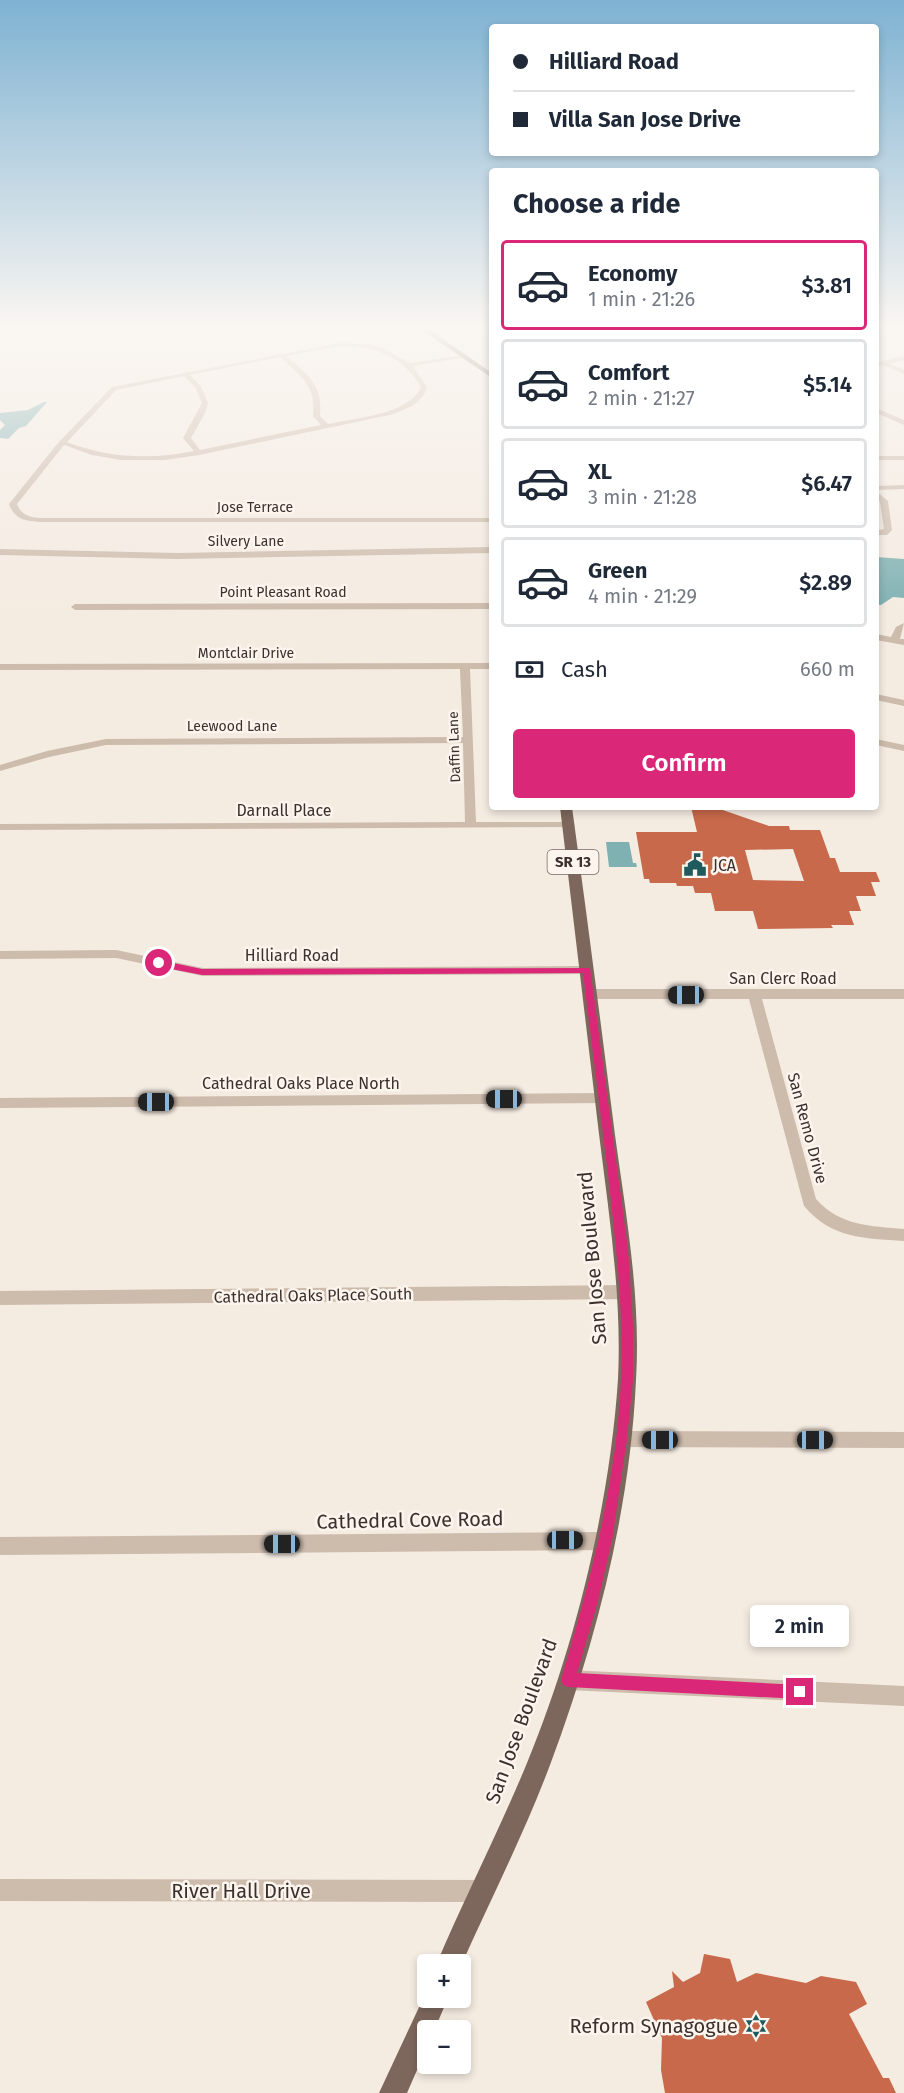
<!DOCTYPE html>
<html lang="en">
<head>
<meta charset="utf-8">
<style>
  body { margin:0; font-family:"Fira Sans",sans-serif; background:#f6f6f7; color:#1f2937; height:100vh; display:flex; flex-direction:column; font-size:22px; white-space:nowrap }
  * { box-sizing:border-box; margin:0 }
  p { font-size:20px; color:#747a83 }
  .icon { flex:none; width:33px; height:33px; fill:none; stroke:currentColor; stroke-width:2; stroke-linecap:round; stroke-linejoin:round }
  .map { position:relative; flex:1; overflow:hidden }
  .sheet { position:absolute; left:489px; top:168px; width:390px; height:642px; display:flex; flex-direction:column; background:#fff; border-radius:6px; box-shadow:0 3px 9px #0003 }
  .sheet>* { flex:none }
  .banner { position:absolute; left:489px; top:24px; width:390px; height:132px; border-radius:6px; box-shadow:0 3px 9px #0003; display:grid; align-content:center; height:132px; padding:0 24px; background:#fff }
  .tools { position:absolute; left:417px; top:1954px; display:grid; gap:12px }
  .tools a { display:grid; place-items:center; width:54px; height:54px; border-radius:6px; background:#fff; box-shadow:0 3px 9px #0003; font-size:30px }
  .end { position:absolute; width:27px; height:27px; margin:-14px; border:8px solid #db2777; background:#fff; box-shadow:0 0 0 3px #fff }
  .from { border-radius:50% }
  .bubble { position:absolute; height:42px; border-radius:6px; background:#fff; box-shadow:0 3px 9px #0003; font-size:20px; font-weight:600; line-height:42px; text-align:center }
  .car { position:absolute; width:18px; height:36px; margin:-18px -9px; border-radius:8px; box-shadow:0 0 4px 2px #0007; background:linear-gradient(#222 24%,#8ab4d8 0 40%,#222 0 76%,#8ab4d8 0 86%,#222 0) }
  .banner b { display:flex; align-items:center; gap:21px; height:57px; font-size:22px }
  .banner b+b { border-top:2px solid #e0e1e3 }
  .banner i { width:15px; height:15px; background:#1f2937 }
  ul { padding:0; list-style:none }
  li { display:flex; align-items:center; gap:18px; height:90px; margin:0 12px 9px; padding:0 12px; border:3px solid #e0e1e3; border-radius:6px }
  li div { flex:1 }
  li b { display:block; font-size:22px }
  li em { font-style:normal; font-weight:600 }
  li.selected { border-color:#db2777 }
  li>.icon { width:54px; height:54px; stroke-width:1.5 }
  h2 { padding:0 24px; font-size:27px; line-height:72px }
  .pay { display:flex; align-items:center; gap:15px; height:66px; padding:0 24px; font-size:22px }
  .pay p { margin-inline-start:auto }
  .cta { display:flex; gap:12px; margin-top:auto; padding:12px 24px }
  .cta a { flex:1; height:69px; border-radius:6px; background:#db2777; color:#fff; font-size:24px; font-weight:600; line-height:69px; text-align:center }
  .map>svg:first-child { display:block }
  .water { fill:#7fb0b2 }
  .building { fill:#c8694b; fill-rule:evenodd }
  .lines { fill:none; stroke-linecap:round; stroke-linejoin:round }
  .street { fill:#cdbbac; fill-rule:evenodd }
  .primary { fill:#7d675c; fill-rule:evenodd }
  .route { fill:#db2777 }
  .labels { text-anchor:middle; stroke-width:5; stroke-linejoin:round; paint-order:stroke }
  .far-street-label { font-size:14px; fill:#3b302b; stroke:#fbf5ee }
  .shield { fill:#fbf5ee; stroke:#756b66; stroke-width:1.5 }
  .shield-label { font-size:15px; font-weight:bold; fill:#3b302b }
  .street-label { font-size:16px; fill:#3b302b; stroke:#fbf5ee }
  .poi-label { font-size:16px; fill:#3b302b; stroke:#fbf5ee; text-anchor:start }
  .near-street-label { font-size:20px; fill:#3b302b; stroke:#fbf5ee }
  .near-poi-label { font-size:20px; fill:#3b302b; stroke:#fbf5ee; text-anchor:end }
</style>
</head>
<body>
<div class="map">
<svg width="904" height="2093" viewBox="0 0 904 2093">
  <rect width="100%" height="100%" fill="#f4ebe1"/>
  <g class="water">
    <polygon points="44,402 47,402 26,426 19,428 8,439 0,438 0,430 5,425 0,420 0,413 28,410"/>
    <polygon points="876,557 904,559 904,598 893,597 881,605 876,605"/>
    <polygon points="606,842 629,842 633,863 636,863 637,867 609,867"/>
  </g>
  <g class="building">
    <path d="M 691,807 L 714,807 L 769,826 L 789,826 L 790,830 L 820,830 L 830,858 L 835,858 L 840,872 L 876,872 L 880,882 L 871,882 L 876,896 L 856,896 L 861,911 L 849,911 L 854,925 L 831,925 L 833,928 L 758,929 L 753,911 L 715,911 L 711,893 L 695,893 L 693,886 L 677,886 L 676,883 L 650,883 L 649,879 L 644,879 L 636,832 L 697,832 ZM 793,849 L 804,881 L 753,880 L 745,850 Z"/>
    <polygon points="704,1954 730,1959 737,1982 756,1973 806,1983 821,1976 856,1982 867,2004 849,2014 883,2078 889,2078 896,2093 665,2093 661,2070 662,2038 646,2002 674,1987 672,1971 683,1982 700,1973"/>
  </g>
  <g class="lines">
    <g class="street">
      <polygon points="432,324 418,328 415,326"/>
      <polygon points="876,324 888,324 876,328"/>
      <path d="M 340,343 L 369,344 L 385,349 L 410,363 L 464,355 L 467,357 L 413,366 L 427,387 L 424,395 L 414,405 L 394,414 L 199,455 L 165,460 L 121,460 L 92,455 L 64,445 L 17,504 C 21,515 29,517 40,518 L 492,518 L 492,522 L 40,522 C 25,521 14,519 9,504 L 58,443 L 112,387 ZM 340,346 C 375,346 403,356 421,387 C 409,415 354,418 328,424 L 320,416 C 323,384 308,375 286,356 ZM 280,357 C 301,377 316,384 313,416 L 321,425 L 200,450 L 191,438 L 205,413 L 208,403 L 201,386 L 190,375 ZM 184,376 L 195,387 L 202,403 L 183,438 L 194,451 C 151,460 107,458 67,442 L 116,390 Z"/>
      <polygon points="904,356 904,360 890,364 904,370 904,374 883,365 876,367 876,363"/>
      <polygon points="876,408 904,420 904,425 876,413"/>
      <rect x="876" y="456" width="28" height="4"/>
      <polygon points="904,485 904,489 876,490 876,486"/>
      <polygon points="876,491 888,501 892,530 887,535 876,535 876,531 884,529 880,502 876,497"/>
      <polygon points="492,547 492,553 177,559 0,555 0,549 177,553"/>
      <polygon points="492,603 492,609 75,610 71,607 75,604"/>
      <polygon points="904,623 900,639 904,639 904,645 876,640 876,634 891,637 896,627"/>
      <polygon points="492,663 492,669 470,669 476,822 569,822 575,825 573,827 0,830 0,824 465,822 463,743 106,745 49,757 0,771 0,765 47,751 106,739 463,737 460,669 0,670 0,664"/>
      <polygon points="876,694 904,700 904,706 876,700"/>
      <polygon points="876,739 904,745 904,751 876,745"/>
      <polygon points="116,950 203,968 587,966 593,970 587,974 203,976 116,958 0,959 0,951"/>
      <path d="M 590,989 L 904,989 L 904,999 L 762,999 L 816,1199 C 840,1226 870,1226 904,1229 L 904,1241 C 864,1238 832,1239 804,1206 L 749,999 L 590,999 L 584,994 Z"/>
      <polygon points="603,1093 608,1094 610,1098 608,1102 603,1103 0,1108 0,1098"/>
      <polygon points="626,1285 632,1287 634,1292 632,1297 626,1299 0,1305 0,1291"/>
      <polygon points="621,1431 904,1432 904,1448 621,1447 615,1445 612,1439 615,1433"/>
      <polygon points="605,1532 612,1534 614,1541 612,1548 605,1550 0,1555 0,1537"/>
      <polygon points="568,1670 904,1686 904,1706 568,1690 561,1687 558,1680 561,1673"/>
      <polygon points="0,1879 482,1880 490,1883 493,1891 490,1899 482,1902 0,1901"/>
    </g>
    <g class="primary">
      <polygon points="413,324 421,324 492,373 492,378"/>
      <path d="M 560,807 L 572,807 C 587,916 601,1025 615,1135 C 626,1215 641,1298 636,1380 C 630,1511 596,1642 550,1765 C 524,1834 490,1901 460,1968 L 460,1965 L 436,1965 C 465,1897 499,1831 527,1763 C 575,1647 610,1504 618,1379 C 622,1297 609,1215 599,1134 C 586,1025 573,916 560,807 Z"/>
      <polygon points="428,1988 428,1998 448,1998 434,2031 428,2031 428,2045 407,2093 379,2093"/>
    </g>
  </g>
  <linearGradient id="sky" x2="0" y2="1"><stop stop-color="#7eb2d2"/><stop offset="0.53" stop-color="#faf6f2"/><stop offset="1" stop-color="#faf6f2" stop-opacity="0"/></linearGradient>
  <rect width="904" height="617" fill="url(#sky)"/>
  <path class="route" d="M 159,960 L 202,969 L 590,968 L 628,1249 L 633,1326 L 633,1380 L 627,1439 L 612,1540 L 598,1601 L 577,1673 L 800,1685 L 806,1687 L 808,1692 L 806,1697 L 800,1699 L 568,1687 L 563,1685 L 561,1680 C 590,1583 617,1481 621,1379 C 624,1307 615,1237 607,1166 C 599,1102 591,1037 583,973 L 202,975 L 156,966 L 156,961 Z"/>
  <defs>
    <g id="civic-bare" transform="scale(1.8)"><path d="M-.6-6.5H3V-4.5H.6V-3L4-1V1h2V6H-6V1h2V-1L-.6-3ZM-1.2 2.5V6h2.4V2.5Z" fill="#1f5a5e" stroke="#fbf5ee" stroke-width="2.5" paint-order="stroke"/></g>
    <g id="synagogue-bare" transform="scale(1.8)"><path d="M0-6.5L5.6 3.2H-5.6ZM0 6.5L5.6-3.2H-5.6Z" fill="#1f5a5e" stroke="#fbf5ee" stroke-width="2.5" paint-order="stroke"/></g>
  </defs>
  <g fill-rule="evenodd">
    <use href="#civic-bare" x="695" y="865"/>
    <use href="#synagogue-bare" x="756" y="2026"/>
  </g>
  <g class="labels">
    <g class="far-street-label">
      <text x="255" y="512">Jose Terrace</text>
      <text x="246" y="546">Silvery Lane</text>
      <text x="283" y="597">Point Pleasant Road</text>
      <text x="246" y="658">Montclair Drive</text>
      <text x="232" y="731">Leewood Lane</text>
      <text transform="translate(454 747) rotate(-92)" y="5">Daffin Lane</text>
    </g>
    <rect class="shield" x="547.5" y="850" width="51" height="24" rx="4.5"/>
    <g class="shield-label">
      <text x="573" y="867">SR 13</text>
    </g>
    <g class="street-label">
      <text x="284" y="816">Darnall Place</text>
      <text x="292" y="961">Hilliard Road</text>
      <text x="783" y="984">San Clerc Road</text>
      <text x="301" y="1089">Cathedral Oaks Place North</text>
      <text transform="translate(808 1128) rotate(75)" y="6">San Remo Drive</text>
      <text transform="translate(313 1295) rotate(-1)" y="6">Cathedral Oaks Place South</text>
    </g>
    <g class="poi-label">
      <text x="713" y="871">JCA</text>
    </g>
    <g class="near-street-label">
      <text transform="translate(592 1258) rotate(-95)" y="7">San Jose Boulevard</text>
      <text transform="translate(410 1520) rotate(-1)" y="7">Cathedral Cove Road</text>
      <text transform="translate(521 1721) rotate(-70)" y="7">San Jose Boulevard</text>
      <text x="241" y="1898">River Hall Drive</text>
    </g>
    <g class="near-poi-label">
      <text x="738" y="2033">Reform Synagogue</text>
    </g>
  </g>
</svg>
<div class="tools">
<a>+</a>
<a>−</a>
</div>
<i class="end from" style="left:159px;top:963px"></i>
<i class="end" style="left:800px;top:1692px"></i>
<div class="bubble" style="left:750px;top:1605px;width:99px">2 min</div>
<i class="car" style="left:686px;top:995px;rotate:270deg"></i>
<i class="car" style="left:504px;top:1099px;rotate:270deg"></i>
<i class="car" style="left:156px;top:1102px;rotate:270deg"></i>
<i class="car" style="left:660px;top:1440px;rotate:270deg"></i>
<i class="car" style="left:815px;top:1440px;rotate:90deg"></i>
<i class="car" style="left:565px;top:1540px;rotate:90deg"></i>
<i class="car" style="left:282px;top:1544px;rotate:270deg"></i>
<div class="banner">
<b><i class="from"></i>Hilliard Road</b>
<b><i></i>Villa San Jose Drive</b>
</div>
<section class="sheet">
<h2>Choose a ride</h2>
<ul>
<li class="selected"><svg class="icon" aria-label="car" viewBox="0 0 24 24"><path d="M5 17H2v-5l4-1 3-4h7l3 4 3 1v5h-3M9 17h6M6 11h13"/><circle cx="7" cy="17" r="2"/><circle cx="17" cy="17" r="2"/></svg><div><b>Economy</b><p>1 min · 21:26</p></div><em>$3.81</em></li>
<li><svg class="icon" aria-label="car" viewBox="0 0 24 24"><path d="M5 17H2v-5l4-1 3-4h7l3 4 3 1v5h-3M9 17h6M6 11h13"/><circle cx="7" cy="17" r="2"/><circle cx="17" cy="17" r="2"/></svg><div><b>Comfort</b><p>2 min · 21:27</p></div><em>$5.14</em></li>
<li><svg class="icon" aria-label="car" viewBox="0 0 24 24"><path d="M5 17H2v-5l4-1 3-4h7l3 4 3 1v5h-3M9 17h6M6 11h13"/><circle cx="7" cy="17" r="2"/><circle cx="17" cy="17" r="2"/></svg><div><b>XL</b><p>3 min · 21:28</p></div><em>$6.47</em></li>
<li><svg class="icon" aria-label="car" viewBox="0 0 24 24"><path d="M5 17H2v-5l4-1 3-4h7l3 4 3 1v5h-3M9 17h6M6 11h13"/><circle cx="7" cy="17" r="2"/><circle cx="17" cy="17" r="2"/></svg><div><b>Green</b><p>4 min · 21:29</p></div><em>$2.89</em></li>
</ul>
<div class="pay"><svg class="icon" aria-label="cash" viewBox="0 0 24 24"><path d="M3 7h18v10H3z"/><circle cx="12" cy="12" r="2"/></svg>Cash<p>660 m</p></div>
<div class="cta"><a>Confirm</a></div>
</section>
</div>
</body>
</html>
